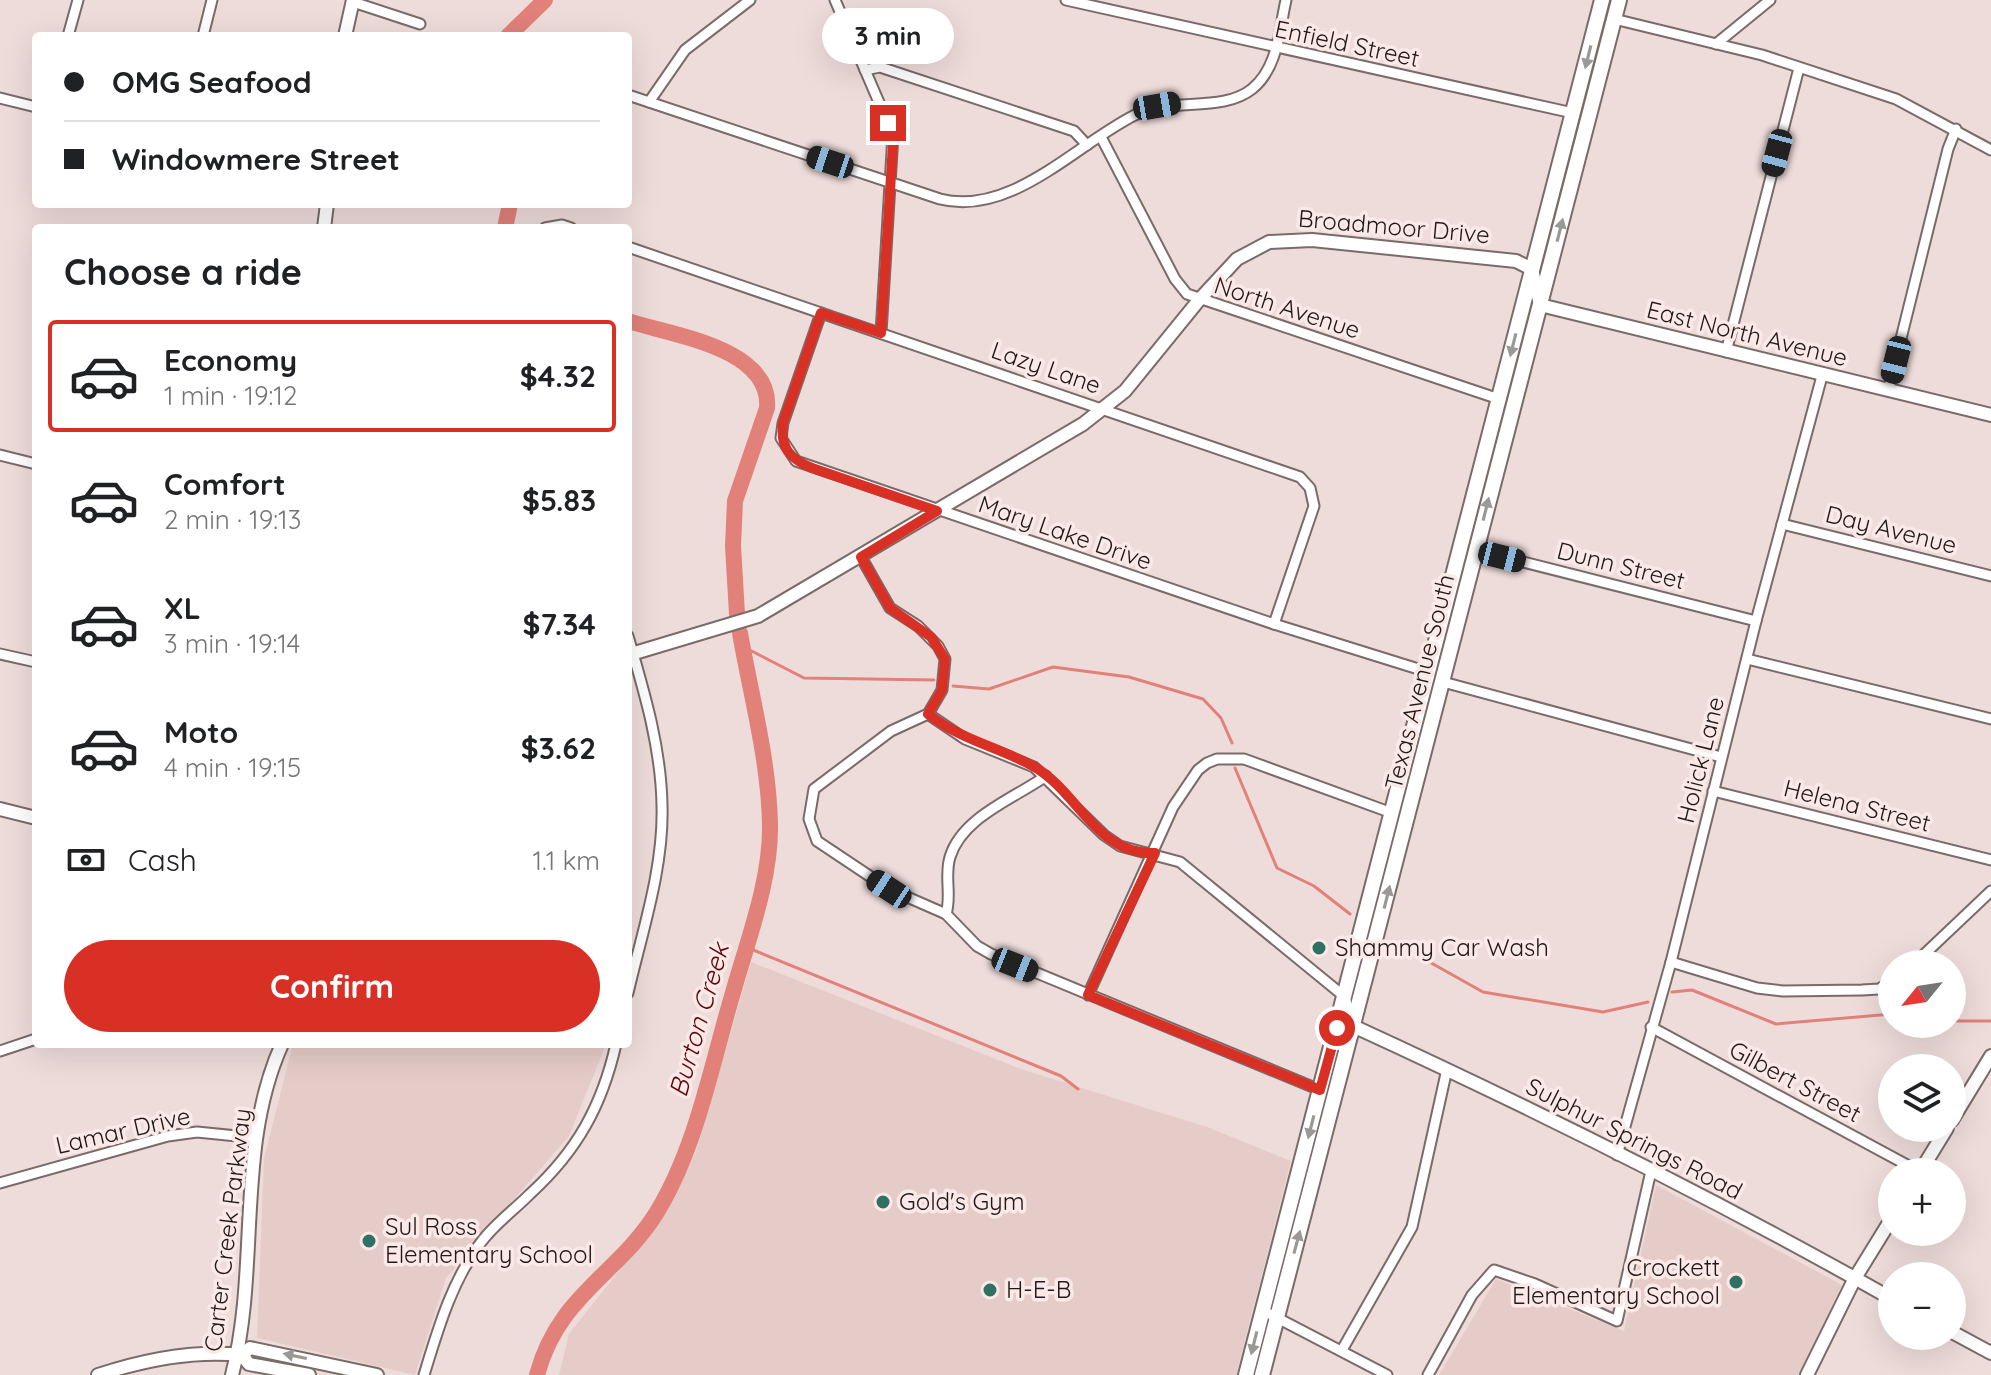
<!DOCTYPE html>
<html lang="en">
<head>
<meta charset="utf-8">
<style>
  body { margin:0; font-family:Quicksand,sans-serif; background:#f6f6f6; color:#202124; height:100vh; display:flex; flex-direction:column; font-size:30px; white-space:nowrap }
  * { box-sizing:border-box; margin:0 }
  p { font-size:26px; color:#757577 }
  .icon { flex:none; width:44px; height:44px; fill:none; stroke:currentColor; stroke-width:2; stroke-linecap:round; stroke-linejoin:round }
  .map { position:relative; flex:1; overflow:hidden }
  .panel { position:absolute; left:32px; top:224px; width:600px; height:824px; display:flex; flex-direction:column; background:#fff; border-radius:8px; box-shadow:0 8px 32px #0002 }
  .panel>* { flex:none }
  .guide { position:absolute; left:32px; top:32px; width:600px; height:176px; border-radius:8px; box-shadow:0 8px 32px #0002; display:grid; align-content:center; height:176px; padding:0 32px; background:#fff }
  .needle { width:52px; rotate:240deg }
  .fabs { position:absolute; left:1878px; top:950px; display:grid; gap:16px }
  .fabs a { display:grid; place-items:center; width:88px; height:88px; border-radius:50%; background:#fff; box-shadow:0 8px 32px #0002; font-size:40px }
  .end { position:absolute; width:36px; height:36px; margin:-18px; border:10px solid #d93025; background:#fff; box-shadow:0 0 0 4px #fff }
  .from { border-radius:50% }
  .bubble { position:absolute; height:56px; border-radius:28px; background:#fff; box-shadow:0 8px 32px #0002; font-size:26px; font-weight:800; line-height:56px; text-align:center }
  .car { position:absolute; width:24px; height:48px; margin:-24px -12px; border-radius:10px; box-shadow:0 0 6px 2px #0007; background:linear-gradient(#222 24%,#8ab4d8 0 40%,#222 0 76%,#8ab4d8 0 86%,#222 0) }
  .guide b { display:flex; align-items:center; gap:28px; height:76px; font-size:30px }
  .guide b+b { border-top:2px solid #e0e0e0 }
  .guide i { width:20px; height:20px; background:#202124 }
  ul { padding:0; list-style:none }
  li { display:flex; align-items:center; gap:24px; height:112px; margin:0 16px 12px; padding:0 16px; border:4px solid transparent; border-radius:8px }
  li div { flex:1 }
  li b { display:block; font-size:30px }
  li em { font-style:normal; font-weight:800 }
  li.selected { border-color:#d93025 }
  li>.icon { width:72px; height:72px; stroke-width:1.5 }
  h2 { padding:0 32px; font-size:36px; line-height:96px }
  .pay { display:flex; align-items:center; gap:20px; height:88px; padding:0 32px; font-size:30px }
  .pay p { margin-inline-start:auto }
  .cta { display:flex; gap:16px; margin-top:auto; padding:16px 32px }
  .cta a { flex:1; height:92px; border-radius:48px; background:#d93025; color:#fff; font-size:32px; font-weight:800; line-height:92px; text-align:center }
  .map>svg:first-child { display:block }
  .built { fill:#e6ccc9 }
  .lines { fill:none; stroke-linecap:round; stroke-linejoin:round }
  .stream { stroke:#e2807a; stroke-width:3 }
  .river { stroke:#e2807a; stroke-width:16 }
  .street-casing { stroke:#7a6b69; stroke-width:13 }
  .secondary-casing { stroke:#7a6b69; stroke-width:16 }
  .primary-casing { stroke:#7a6b69; stroke-width:18 }
  .street { stroke:#fff; stroke-width:9 }
  .secondary { stroke:#fff; stroke-width:12 }
  .primary { stroke:#fff; stroke-width:14 }
  .oneway { fill:#9b9898 }
  .route { stroke:#d93025; stroke-width:10 }
  .poi-dot { fill:#2f7263; stroke:#fbe9e7; stroke-width:3 }
  .labels { text-anchor:middle; stroke-width:7; stroke-linejoin:round; paint-order:stroke }
  .street-label { font-size:24px; fill:#211a1a; stroke:#fbe9e7 }
  .poi-label { font-size:24px; fill:#211a1a; stroke:#fbe9e7; text-anchor:start }
  .water-label { font-size:26px; font-style:italic; fill:#61060d; stroke:#fbe9e7 }
</style>
</head>
<body>
<div class="map">
<svg width="1991" height="1375" viewBox="0 0 1991 1375">
  <rect width="100%" height="100%" fill="#eedcda"/>
  <g class="built">
    <polygon points="751,962 1021,1069 1207,1127 1291,1161 1236,1375 559,1375 569,1334 667,1210 696,1151"/>
    <polygon points="293,1044 606,1044 569,1136 446,1278 415,1375 257,1338 264,1158"/>
    <polygon points="1656,1185 1842,1285 1798,1375 1439,1375 1496,1279 1624,1331"/>
  </g>
  <g class="lines">
    <g class="stream">
      <polyline points="742,646 804,678 934,680"/>
      <polyline points="953,686 989,689 1053,667 1129,677 1203,699 1221,718 1232,743"/>
      <polyline points="1235,768 1277,868 1314,886 1350,914"/>
      <polyline points="1392,941 1483,992 1603,1012 1648,1002"/>
      <polyline points="746,947 1061,1076 1078,1089"/>
      <polyline points="1672,992 1692,990 1776,1024 1892,1014"/>
      <polyline points="1952,1021 1991,1021"/>
    </g>
    <g class="river">
      <polyline points="508,36 545,0"/>
      <polyline points="505,228 510,204"/>
      <path d="M 628,321 C 672,335 772,348 767,408 L 735,501 L 733,546 L 737,614"/>
      <path d="M 537,1375 C 558,1295 619,1274 657,1212 C 696,1148 711,1067 732,996 C 747,942 771,881 770,825 C 769,761 751,696 740,633"/>
    </g>
    <g class="street-casing">
      <g id="street">
        <polyline points="835,0 893,135 881,333"/>
        <polyline points="1066,0 1573,113"/>
        <polyline points="353,2 420,24"/>
        <polyline points="1614,19 1762,55 1896,99 1991,150"/>
        <polyline points="68,36 78,0"/>
        <polyline points="203,36 212,0"/>
        <polyline points="1716,44 1770,0"/>
        <polyline points="865,70 880,67 1074,131 1087,145"/>
        <path d="M 628,95 L 940,199 C 1011,217 1075,145 1135,115 C 1171,97 1222,113 1252,89 C 1278,68 1279,31 1286,0"/>
        <polyline points="0,98 36,107"/>
        <polyline points="649,102 685,50 750,0"/>
        <polyline points="1101,137 1175,279 1187,294 1499,399"/>
        <polyline points="545,228 562,225 571,228"/>
        <polyline points="628,247 1300,477 1310,488 1314,506 1274,624"/>
        <polyline points="821,313 783,423 781,438 796,461 1274,624 1428,672"/>
        <polyline points="1726,352 1799,68"/>
        <polyline points="1888,391 1948,149 1956,129"/>
        <polyline points="0,455 36,464"/>
        <polyline points="1782,524 1991,576"/>
        <polyline points="1476,550 1756,621"/>
        <polyline points="861,557 890,608 918,626 938,646 945,659 942,690 928,714 891,731 814,789 809,819 817,841 889,889 946,914 977,946 991,954 1320,1090"/>
        <path d="M 628,636 C 644,691 661,747 662,805 C 664,868 642,932 628,993"/>
        <polyline points="0,654 36,662"/>
        <polyline points="1747,659 1991,719"/>
        <polyline points="1443,682 1721,757"/>
        <polyline points="928,714 965,739 1034,767 1104,835 1120,846 1180,862 1345,997 1352,1023"/>
        <polyline points="1713,791 1991,860"/>
        <path d="M 946,914 C 952,895 944,876 950,857 C 962,817 1015,798 1046,776"/>
        <polyline points="1671,962 1757,988 1783,991 1862,990 1879,989 1892,981"/>
        <polyline points="1914,964 1991,891"/>
        <polyline points="1088,995 1173,807 1198,770 1207,763 1217,759 1244,759 1392,813"/>
        <polyline points="1651,1027 1920,1172"/>
        <polyline points="0,1051 36,1039"/>
        <polyline points="1617,1155 1671,962 1756,621 1822,376"/>
        <polyline points="0,1183 168,1136 197,1132 257,1138"/>
        <polyline points="1262,1310 1387,1375"/>
        <polyline points="1342,1350 1412,1227 1447,1069"/>
        <path d="M 424,1375 C 438,1329 452,1280 482,1241 C 496,1223 514,1210 530,1194 C 577,1151 602,1106 616,1044"/>
        <polyline points="1428,1375 1472,1295 1494,1270 1535,1284 1617,1321 1651,1171"/>
      </g>
    </g>
    <g class="secondary-casing">
      <g id="secondary">
        <polyline points="345,36 353,0"/>
        <polyline points="324,228 327,204"/>
        <polyline points="628,655 758,616 1083,424 1125,391 1199,300 1237,259 1269,242 1312,240 1516,261 1532,269 1540,305 1991,415"/>
        <polyline points="0,809 36,818"/>
        <path d="M 1353,1026 C 1536,1110 1717,1200 1892,1299"/>
        <polyline points="1952,1120 1991,1056"/>
        <polyline points="1920,1172 1947,1128"/>
        <polyline points="1952,1332 1991,1353"/>
        <polyline points="242,1355 249,1364 309,1375"/>
        <path d="M 98,1375 C 143,1360 195,1350 242,1355 L 250,1348 L 377,1375"/>
        <path d="M 232,1375 C 260,1267 235,1148 282,1044"/>
        <polyline points="1807,1375 1855,1278 1892,1218"/>
      </g>
    </g>
    <g class="primary-casing">
      <g id="primary">
        <polyline points="1246,1375 1602,0"/>
        <polyline points="1262,1375 1619,0"/>
      </g>
    </g>
    <use href="#street" class="street"/>
    <use href="#secondary" class="secondary"/>
    <use href="#primary" class="primary"/>
  </g>
  <defs><path id="oneway-solid" d="M-6-.8H1V-3.2L6.5 0L1 3.2V.8H-6Z" transform="scale(2)"/></defs>
  <g class="oneway">
    <use href="#oneway-solid" transform="translate(1588 57) rotate(104)"/>
    <use href="#oneway-solid" transform="translate(1560 230) rotate(-76)"/>
    <use href="#oneway-solid" transform="translate(1513 345) rotate(104)"/>
    <use href="#oneway-solid" transform="translate(1486 509) rotate(-76)"/>
    <use href="#oneway-solid" transform="translate(1387 897) rotate(-76)"/>
    <use href="#oneway-solid" transform="translate(1311 1127) rotate(104)"/>
    <use href="#oneway-solid" transform="translate(1297 1242) rotate(-75)"/>
    <use href="#oneway-solid" transform="translate(1254 1343) rotate(104)"/>
    <use href="#oneway-solid" transform="translate(295 1356) rotate(-168)"/>
  </g>
  <g class="lines">
    <path class="route" d="M 888,123 L 893,144 L 881,333 L 821,313 L 783,423 C 780,448 790,459 812,468 L 937,511 L 861,557 L 890,608 L 931,637 L 945,659 L 942,690 L 928,714 C 961,740 998,747 1033,766 C 1078,791 1096,855 1155,853 L 1088,995 L 1320,1090 L 1337,1028"/>
  </g>
  <g class="poi-dot">
    <circle cx="1319" cy="948" r="8"/>
    <circle cx="883" cy="1202" r="8"/>
    <circle cx="369" cy="1241" r="8"/>
    <circle cx="1736" cy="1282" r="8"/>
    <circle cx="990" cy="1290" r="8"/>
  </g>
  <g class="labels">
    <g class="street-label">
      <text transform="translate(1347 44) rotate(12)" y="8">Enfield Street</text>
      <text transform="translate(1394 227) rotate(5)" y="8">Broadmoor Drive</text>
      <text transform="translate(1287 308) rotate(18)" y="8">North Avenue</text>
      <text transform="translate(1747 334) rotate(14)" y="8">East North Avenue</text>
      <text transform="translate(1046 368) rotate(19)" y="8">Lazy Lane</text>
      <text transform="translate(1891 530) rotate(14)" y="8">Day Avenue</text>
      <text transform="translate(1065 533) rotate(19)" y="8">Mary Lake Drive</text>
      <text transform="translate(1621 566) rotate(14)" y="8">Dunn Street</text>
      <text transform="translate(1420 682) rotate(-76)" y="8">Texas Avenue South</text>
      <text transform="translate(1701 760) rotate(-76)" y="8">Holick Lane</text>
      <text transform="translate(1857 806) rotate(14)" y="8">Helena Street</text>
      <text transform="translate(1795 1082) rotate(28)" y="8">Gilbert Street</text>
      <text transform="translate(123 1131) rotate(-13)" y="8">Lamar Drive</text>
      <text transform="translate(1634 1139) rotate(27)" y="8">Sulphur Springs Road</text>
      <text transform="translate(228 1230) rotate(-83)" y="8">Carter Creek Parkway</text>
    </g>
    <g class="poi-label">
      <text x="1335" y="956">Shammy Car Wash</text>
      <text x="899" y="1210">Gold's Gym</text>
      <text x="385" y="1235">Sul Ross<tspan x="385" dy="28">Elementary School</tspan></text>
      <text x="1720" y="1276" text-anchor="end">Crockett<tspan x="1720" dy="28">Elementary School</tspan></text>
      <text x="1006" y="1298">H-E-B</text>
    </g>
    <g class="water-label">
      <text transform="translate(699 1020) rotate(-74)" y="9">Burton Creek</text>
    </g>
  </g>
</svg>
<div class="fabs">
<a><svg class="needle" viewBox="-14 -14 28 28"><path d="M0-13l5 13h-10z" fill="#e53935"/><path d="M0 13l5-13h-10z" fill="#757577"/></svg></a>
<a><svg class="icon" aria-label="layers" viewBox="0 0 24 24"><path d="M12 4l9 5-9 5-9-5zM3 14l9 5 9-5"/></svg></a>
<a>+</a>
<a>−</a>
</div>
<i class="end from" style="left:1337px;top:1028px"></i>
<i class="end" style="left:888px;top:123px"></i>
<div class="bubble" style="left:822px;top:8px;width:132px">3 min</div>
<i class="car" style="left:1157px;top:106px;rotate:80deg"></i>
<i class="car" style="left:1777px;top:153px;rotate:195deg"></i>
<i class="car" style="left:830px;top:162px;rotate:288deg"></i>
<i class="car" style="left:1896px;top:360px;rotate:194deg"></i>
<i class="car" style="left:1502px;top:557px;rotate:104deg"></i>
<i class="car" style="left:889px;top:889px;rotate:303deg"></i>
<i class="car" style="left:1015px;top:965px;rotate:112deg"></i>
<div class="guide">
<b><i class="from"></i>OMG Seafood</b>
<b><i></i>Windowmere Street</b>
</div>
<section class="panel">
<h2>Choose a ride</h2>
<ul>
<li class="selected"><svg class="icon" aria-label="car" viewBox="0 0 24 24"><path d="M5 17H2v-5l4-1 3-4h7l3 4 3 1v5h-3M9 17h6M6 11h13"/><circle cx="7" cy="17" r="2"/><circle cx="17" cy="17" r="2"/></svg><div><b>Economy</b><p>1 min · 19:12</p></div><em>$4.32</em></li>
<li><svg class="icon" aria-label="car" viewBox="0 0 24 24"><path d="M5 17H2v-5l4-1 3-4h7l3 4 3 1v5h-3M9 17h6M6 11h13"/><circle cx="7" cy="17" r="2"/><circle cx="17" cy="17" r="2"/></svg><div><b>Comfort</b><p>2 min · 19:13</p></div><em>$5.83</em></li>
<li><svg class="icon" aria-label="car" viewBox="0 0 24 24"><path d="M5 17H2v-5l4-1 3-4h7l3 4 3 1v5h-3M9 17h6M6 11h13"/><circle cx="7" cy="17" r="2"/><circle cx="17" cy="17" r="2"/></svg><div><b>XL</b><p>3 min · 19:14</p></div><em>$7.34</em></li>
<li><svg class="icon" aria-label="car" viewBox="0 0 24 24"><path d="M5 17H2v-5l4-1 3-4h7l3 4 3 1v5h-3M9 17h6M6 11h13"/><circle cx="7" cy="17" r="2"/><circle cx="17" cy="17" r="2"/></svg><div><b>Moto</b><p>4 min · 19:15</p></div><em>$3.62</em></li>
</ul>
<div class="pay"><svg class="icon" aria-label="cash" viewBox="0 0 24 24"><path d="M3 7h18v10H3z"/><circle cx="12" cy="12" r="2"/></svg>Cash<p>1.1 km</p></div>
<div class="cta"><a>Confirm</a></div>
</section>
</div>
</body>
</html>
